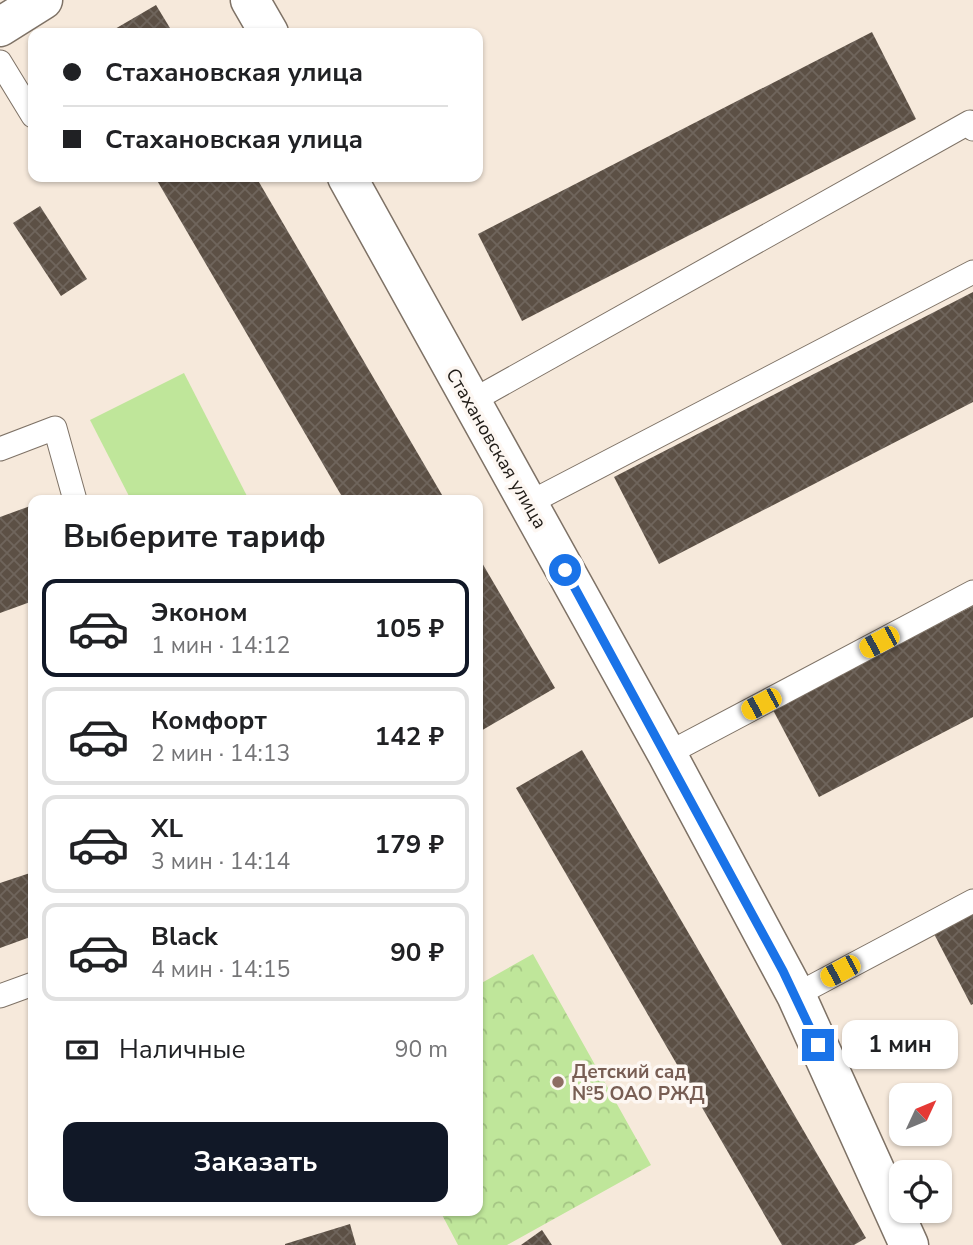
<!DOCTYPE html>
<html lang="ru">
<head>
<meta charset="utf-8">
<style>
  body { margin:0; font-family:"Nunito Sans",sans-serif; background:#f2f2f2; color:#202124; height:100vh; display:flex; flex-direction:column; font-size:26px; white-space:nowrap }
  * { box-sizing:border-box; margin:0 }
  p { font-size:23px; color:#757577 }
  .icon { flex:none; width:38px; height:38px; fill:none; stroke:currentColor; stroke-width:2; stroke-linecap:round; stroke-linejoin:round }
  .map { position:relative; flex:1; overflow:hidden }
  .sheet { position:absolute; left:28px; top:495px; width:455px; height:721px; display:flex; flex-direction:column; background:#fff; border-radius:14px; box-shadow:0 2px 5px #0004 }
  .sheet>* { flex:none }
  .hud { position:absolute; left:28px; top:28px; width:455px; height:154px; border-radius:14px; box-shadow:0 2px 5px #0004; display:grid; align-content:center; height:154px; padding:0 35px; background:#fff }
  .needle { width:46px; rotate:46deg }
  .tools { position:absolute; left:889px; top:1083px; display:grid; gap:14px }
  .tools a { display:grid; place-items:center; width:63px; height:63px; border-radius:14px; background:#fff; box-shadow:0 2px 5px #0004; font-size:35px }
  .end { position:absolute; width:32px; height:32px; margin:-16px; border:9px solid #1a73e8; background:#fff; box-shadow:0 0 0 4px #fff }
  .from { border-radius:50% }
  .bubble { position:absolute; height:49px; border-radius:14px; background:#fff; box-shadow:0 2px 5px #0004; font-size:23px; font-weight:700; line-height:49px; text-align:center }
  .car { position:absolute; width:21px; height:42px; margin:-21px -10px; border-radius:9px; box-shadow:0 0 5px 2px #0007; background:linear-gradient(#f5c518 24%,#345 0 40%,#f5c518 0 76%,#345 0 86%,#f5c518 0) }
  .hud b { display:flex; align-items:center; gap:24px; height:66px; font-size:26px }
  .hud b+b { border-top:2px solid #e0e0e0 }
  .hud i { width:18px; height:18px; background:#202124 }
  ul { padding:0; list-style:none }
  li { display:flex; align-items:center; gap:21px; height:98px; margin:0 14px 10px; padding:0 21px; border:4px solid #e0e0e0; border-radius:14px }
  li div { flex:1 }
  li b { display:block; font-size:26px }
  li em { font-style:normal; font-weight:700 }
  li.active { border-color:#111827 }
  li>.icon { width:63px; height:63px; stroke-width:1.5 }
  h2 { padding:0 35px; font-size:32px; line-height:84px }
  .pay { display:flex; align-items:center; gap:18px; height:77px; padding:0 35px; font-size:26px }
  .pay p { margin-inline-start:auto }
  .button { display:flex; gap:14px; margin-top:auto; padding:14px 35px }
  .button a { flex:1; height:80px; border-radius:14px; background:#111827; color:#fff; font-size:28px; font-weight:700; line-height:80px; text-align:center }
  .map>svg:first-child { display:block }
  .park { fill:url(#park-crowns) }
  .pitch { fill:#bfe69a }
  .building { fill:url(#building-cross-hatch) }
  .lines { fill:none; stroke-linecap:round; stroke-linejoin:round }
  .lane-casing { stroke:#7e7266; stroke-width:25 }
  .street-casing { stroke:#7e7266; stroke-width:41 }
  .lane { stroke:#fff; stroke-width:23 }
  .street { stroke:#fff; stroke-width:38 }
  .route { stroke:#1a73e8; stroke-width:9 }
  .education-dot { fill:#8d6e63; stroke:#fdf7f2; stroke-width:2.5 }
  .labels { text-anchor:middle; stroke-width:7; stroke-linejoin:round; paint-order:stroke }
  .street-label { font-size:19px; fill:#201c17; stroke:#fdf7f2 }
  .education-label { font-size:19px; font-weight:bold; fill:#785e54; stroke:#fdf7f2; text-anchor:start }
</style>
</head>
<body>
<div class="map">
<svg width="973" height="1245" viewBox="0 0 973 1245">
  <defs>
    <pattern id="park-crowns" width="20" height="18" patternUnits="userSpaceOnUse" patternTransform="scale(1.75)"><rect width="20" height="18" fill="#bfe69a"/><path d="M2 6a3 3 0 1 1 6 0M12 15a3 3 0 1 1 6 0" fill="none" stroke="#a4c584"/></pattern>
    <pattern id="building-cross-hatch" width="8" height="8" patternUnits="userSpaceOnUse" patternTransform="scale(1.75)"><rect width="8" height="8" fill="#5c5045"/><path d="M0 0l8 8M0 8l8-8" fill="none" stroke="#6f655c"/></pattern>
  </defs>
  <rect width="100%" height="100%" fill="#f6e9db"/>
  <polygon class="park" points="533,954 651,1165 507,1245 458,1245 440,1211 478,1211 478,985"/>
  <polygon class="pitch" points="184,373 249,500 131,500 90,420"/>
  <g class="building">
    <polygon points="156,5 173,33 108,33"/>
    <polygon points="872,32 916,119 522,321 478,234"/>
    <polygon points="155,177 256,177 445,500 344,500"/>
    <polygon points="40,206 87,279 61,296 13,223"/>
    <polygon points="973,292 973,402 659,564 614,477"/>
    <polygon points="33,505 33,601 0,613 0,517"/>
    <polygon points="478,556 555,688 479,732 478,730"/>
    <polygon points="973,606 973,717 819,797 773,710"/>
    <polygon points="582,750 866,1238 854,1245 782,1245 516,788"/>
    <polygon points="33,872 33,936 0,948 0,883"/>
    <polygon points="973,909 973,1004 971,1005 932,930"/>
    <polygon points="350,1224 356,1245 285,1245 285,1244"/>
    <polygon points="542,1230 552,1245 521,1245"/>
  </g>
  <g class="lines">
    <g class="lane-casing">
      <g id="lane">
        <polyline points="0,62 33,116"/>
        <polyline points="470,402 970,122 973,129"/>
        <polyline points="0,449 55,428 75,500"/>
        <polyline points="529,503 973,272"/>
        <polyline points="667,754 973,592"/>
        <polyline points="796,995 973,901"/>
        <polyline points="0,996 33,984"/>
      </g>
    </g>
    <g class="street-casing">
      <g id="street">
        <polyline points="250,0 269,33"/>
        <polyline points="0,27 43,0"/>
        <polyline points="347,177 667,754 796,995 909,1245"/>
      </g>
    </g>
    <use href="#lane" class="lane"/>
    <use href="#street" class="street"/>
  </g>
  <g class="lines">
    <polyline class="route" points="565,570 783,971 818,1045"/>
  </g>
  <circle class="education-dot" cx="558" cy="1082" r="7"/>
  <g class="labels">
    <g class="street-label">
      <text transform="translate(497 448) rotate(60)" y="7">Стахановская улица</text>
    </g>
    <g class="education-label">
      <text x="572" y="1078">Детский сад<tspan x="572" dy="22">№5 ОАО РЖД</tspan></text>
    </g>
  </g>
</svg>
<div class="tools">
<a><svg class="needle" viewBox="-14 -14 28 28"><path d="M0-13l5 13h-10z" fill="#e53935"/><path d="M0 13l5-13h-10z" fill="#757577"/></svg></a>
<a><svg class="icon" aria-label="locate" viewBox="0 0 24 24"><circle cx="12" cy="12" r="6"/><path d="M12 2v4M12 18v4M2 12h4M18 12h4"/></svg></a>
</div>
<i class="end from" style="left:565px;top:570px"></i>
<i class="end" style="left:818px;top:1045px"></i>
<div class="bubble" style="left:842px;top:1020px;width:116px">1 мин</div>
<i class="car" style="left:879px;top:642px;rotate:242deg"></i>
<i class="car" style="left:761px;top:704px;rotate:242deg"></i>
<i class="car" style="left:840px;top:971px;rotate:242deg"></i>
<div class="hud">
<b><i class="from"></i>Стахановская улица</b>
<b><i></i>Стахановская улица</b>
</div>
<section class="sheet">
<h2>Выберите тариф</h2>
<ul>
<li class="active"><svg class="icon" aria-label="car" viewBox="0 0 24 24"><path d="M5 17H2v-5l4-1 3-4h7l3 4 3 1v5h-3M9 17h6M6 11h13"/><circle cx="7" cy="17" r="2"/><circle cx="17" cy="17" r="2"/></svg><div><b>Эконом</b><p>1 мин · 14:12</p></div><em>105 ₽</em></li>
<li><svg class="icon" aria-label="car" viewBox="0 0 24 24"><path d="M5 17H2v-5l4-1 3-4h7l3 4 3 1v5h-3M9 17h6M6 11h13"/><circle cx="7" cy="17" r="2"/><circle cx="17" cy="17" r="2"/></svg><div><b>Комфорт</b><p>2 мин · 14:13</p></div><em>142 ₽</em></li>
<li><svg class="icon" aria-label="car" viewBox="0 0 24 24"><path d="M5 17H2v-5l4-1 3-4h7l3 4 3 1v5h-3M9 17h6M6 11h13"/><circle cx="7" cy="17" r="2"/><circle cx="17" cy="17" r="2"/></svg><div><b>XL</b><p>3 мин · 14:14</p></div><em>179 ₽</em></li>
<li><svg class="icon" aria-label="car" viewBox="0 0 24 24"><path d="M5 17H2v-5l4-1 3-4h7l3 4 3 1v5h-3M9 17h6M6 11h13"/><circle cx="7" cy="17" r="2"/><circle cx="17" cy="17" r="2"/></svg><div><b>Black</b><p>4 мин · 14:15</p></div><em>90 ₽</em></li>
</ul>
<div class="pay"><svg class="icon" aria-label="cash" viewBox="0 0 24 24"><path d="M3 7h18v10H3z"/><circle cx="12" cy="12" r="2"/></svg>Наличные<p>90 m</p></div>
<div class="button"><a>Заказать</a></div>
</section>
</div>
</body>
</html>
